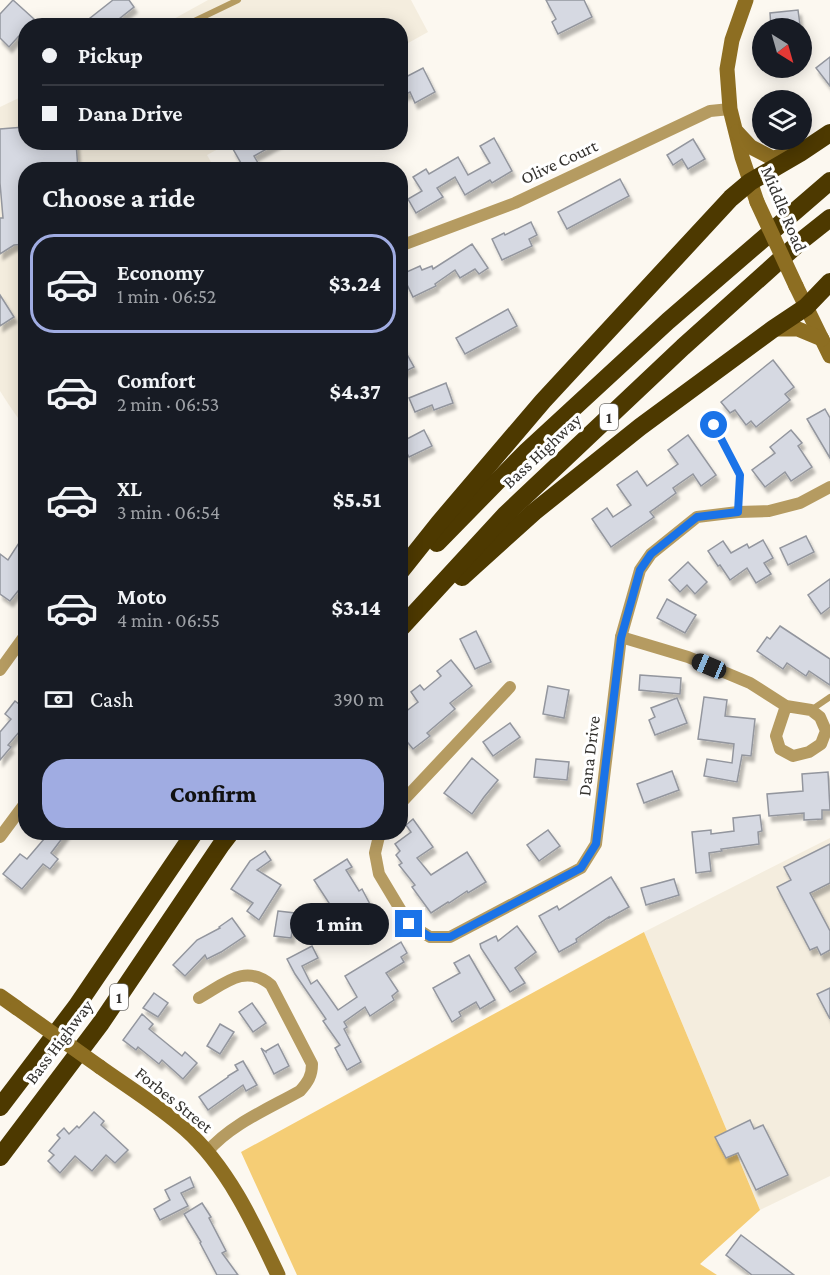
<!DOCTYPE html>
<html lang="en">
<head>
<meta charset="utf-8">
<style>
  body { margin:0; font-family:"Crimson Pro",serif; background:#20242c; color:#f1f3f6; height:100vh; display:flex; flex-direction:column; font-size:22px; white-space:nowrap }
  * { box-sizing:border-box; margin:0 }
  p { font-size:20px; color:#9ea1a6 }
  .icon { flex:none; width:33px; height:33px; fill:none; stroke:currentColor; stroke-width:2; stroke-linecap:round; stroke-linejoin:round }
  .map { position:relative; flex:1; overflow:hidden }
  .drawer { position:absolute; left:18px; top:162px; width:390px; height:678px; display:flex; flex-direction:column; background:#171b24; border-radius:24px; box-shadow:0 3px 15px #0003 }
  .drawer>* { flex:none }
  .hud { position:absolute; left:18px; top:18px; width:390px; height:132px; border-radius:24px; box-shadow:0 3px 15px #0003; display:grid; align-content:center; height:132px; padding:0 24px; background:#171b24 }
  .needle { width:39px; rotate:143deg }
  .controls { position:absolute; left:752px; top:18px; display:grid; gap:12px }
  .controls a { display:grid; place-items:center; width:60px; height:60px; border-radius:50%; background:#171b24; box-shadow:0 3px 15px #0003; font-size:30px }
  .end { position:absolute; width:27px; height:27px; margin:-14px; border:8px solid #1a73e8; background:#fff; box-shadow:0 0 0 3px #fff }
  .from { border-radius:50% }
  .bubble { position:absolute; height:42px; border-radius:21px; background:#171b24; box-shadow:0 3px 15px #0003; font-size:20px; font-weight:800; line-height:42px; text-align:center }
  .car { position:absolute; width:18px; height:36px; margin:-18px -9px; border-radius:8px; box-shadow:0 0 4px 2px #0007; background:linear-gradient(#222 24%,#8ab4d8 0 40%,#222 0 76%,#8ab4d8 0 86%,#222 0) }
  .hud b { display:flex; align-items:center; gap:21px; height:57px; font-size:22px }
  .hud b+b { border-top:2px solid #363941 }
  .hud i { width:15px; height:15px; background:#f1f3f6 }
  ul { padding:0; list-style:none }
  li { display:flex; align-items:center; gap:18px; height:99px; margin:0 12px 9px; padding:0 12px; border:3px solid transparent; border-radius:24px }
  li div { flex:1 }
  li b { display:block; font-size:22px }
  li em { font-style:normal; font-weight:800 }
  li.on { border-color:#a0ace2 }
  li>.icon { width:54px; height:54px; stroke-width:1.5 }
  h2 { padding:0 24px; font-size:27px; line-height:72px }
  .pay { display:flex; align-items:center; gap:15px; height:66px; padding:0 24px; font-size:22px }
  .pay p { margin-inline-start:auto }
  .action { display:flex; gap:12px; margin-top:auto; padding:12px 24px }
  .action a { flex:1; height:69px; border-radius:24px; background:#a0ace2; color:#111; font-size:24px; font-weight:800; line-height:69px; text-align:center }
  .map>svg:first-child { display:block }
  .built { fill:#f4edde }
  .green { fill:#f5cd75 }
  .building { fill:#d6d9e2; stroke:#93969e; stroke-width:1.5; filter:url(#shadow) }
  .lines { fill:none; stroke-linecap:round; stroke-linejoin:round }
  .lane { stroke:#b59b61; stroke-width:6 }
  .street { stroke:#b59b61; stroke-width:12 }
  .secondary { stroke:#8d6e22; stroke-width:15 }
  .highway { stroke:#4d3900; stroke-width:18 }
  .secondary-bridge { stroke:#8d6e22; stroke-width:15 }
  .route { stroke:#1a73e8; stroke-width:8 }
  .labels { text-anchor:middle; stroke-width:6; stroke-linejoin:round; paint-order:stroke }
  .shield { fill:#fff; stroke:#71706d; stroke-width:1.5 }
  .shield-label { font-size:16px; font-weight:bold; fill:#34322f }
  .street-label { font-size:18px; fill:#34322f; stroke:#fff }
</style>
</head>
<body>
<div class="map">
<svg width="830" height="1275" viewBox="0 0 830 1275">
  <defs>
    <filter id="shadow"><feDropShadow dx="3" dy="5.5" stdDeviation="1.5" flood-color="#0004"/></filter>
  </defs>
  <rect width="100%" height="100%" fill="#fcf8f0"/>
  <g class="built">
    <polygon points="208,0 411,0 428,32 401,47 400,26 161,26"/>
    <polygon points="25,95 26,142 229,143 207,155 215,169 26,170 25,428 9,405 0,391 0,107"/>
    <polygon points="830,838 830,1176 760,1210 644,932"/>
  </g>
  <polygon class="green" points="644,932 760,1210 700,1264 717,1275 297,1275 241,1152"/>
  <g class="building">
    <polygon points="13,0 34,19 28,26 26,26 26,28 9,47 0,38 0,14"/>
    <polygon points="113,0 129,0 134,7 110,26 80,26"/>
    <polygon points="546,0 584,0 592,17 558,34 552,22 556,19"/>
    <polygon points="798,10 800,25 771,28 770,13"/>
    <polygon points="830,57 830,86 816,68"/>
    <polygon points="423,68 435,92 415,103 410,92 404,95 400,89 400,80"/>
    <polygon points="24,127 26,142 30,142 31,144 76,142 78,170 26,170 26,244 14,245 0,254 0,218 3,218 0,183 0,129"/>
    <polygon points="494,138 512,171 492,183 490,180 465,195 455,177 437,188 443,197 416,213 408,199 422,191 413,177 426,169 429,174 458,157 468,175 490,163 480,146"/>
    <polygon points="693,139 705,159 688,169 682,159 673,165 667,155"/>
    <polygon points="246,142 279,142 254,156 258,163 245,170 233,149"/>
    <polygon points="620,179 629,196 567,229 558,212"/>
    <polygon points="531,222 537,235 529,239 532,246 502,260 492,239 504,233 505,235"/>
    <polygon points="472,244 488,268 479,274 475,269 460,278 455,270 435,284 436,286 413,297 402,274 420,266 422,270 432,266 433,269"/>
    <polygon points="0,295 14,317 0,326"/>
    <polygon points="508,309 517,326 465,354 456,338"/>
    <polygon points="400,342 414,367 400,374"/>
    <polygon points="773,360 794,387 785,394 790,400 756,427 751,421 746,425 735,410 730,413 721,402"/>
    <polygon points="446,383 453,403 434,410 432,405 415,412 409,398"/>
    <polygon points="825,409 830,418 830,458 807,419"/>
    <polygon points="424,430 432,446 409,457 401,442"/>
    <polygon points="791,430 802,443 798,446 812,467 791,481 785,472 765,487 752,470 775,453 770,447"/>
    <polygon points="688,435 716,475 701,486 693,474 673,488 676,493 650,512 654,517 611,547 592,519 607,508 613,517 631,505 617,485 637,471 647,486 678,464 668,450"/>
    <polygon points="26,532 26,581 10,601 0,594 0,554 8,560"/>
    <polygon points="806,536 814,552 788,565 780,548"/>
    <polygon points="763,540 773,558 764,563 771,574 756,583 747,568 730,580 720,565 718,566 708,551 723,541 731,553 747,544 749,548"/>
    <polygon points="688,562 707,582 695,594 687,585 680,592 669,580"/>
    <polygon points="830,579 830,607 821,614 808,595"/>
    <polygon points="667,599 696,615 685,633 657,618"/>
    <polygon points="780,626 830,659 830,685 809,671 806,676 787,663 783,669 757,651 767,637 770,639"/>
    <polygon points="476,631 491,662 475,669 460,639"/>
    <polygon points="451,660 472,686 450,703 455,709 427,733 430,736 413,749 400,733 400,716 418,702 411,692 420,685 424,690 441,676 437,671"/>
    <polygon points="640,675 681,678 680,694 639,690"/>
    <polygon points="548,686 569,690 564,718 543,714"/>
    <polygon points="26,696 26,724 8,745 11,747 0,760 0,732 11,719 5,714 15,701 19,704"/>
    <polygon points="704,697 727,700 725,716 755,719 751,756 742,755 737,782 704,776 707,759 732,763 734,744 698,739"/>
    <polygon points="677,698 687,723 655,735 649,720 655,717 651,708"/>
    <polygon points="510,723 520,737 493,756 483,742"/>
    <polygon points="472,758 498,780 484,797 472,814 444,793"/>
    <polygon points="536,759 569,762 567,780 534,777"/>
    <polygon points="672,771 679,790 644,803 637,784"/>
    <polygon points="828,772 830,810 822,810 822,819 804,820 804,813 769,816 767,794 803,791 802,774"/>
    <polygon points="760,815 762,831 758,832 759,844 721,849 722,851 709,853 711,871 696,873 692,832 711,830 711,834 734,831 733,818"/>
    <polygon points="413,819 433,847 417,858 431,875 467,852 486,882 468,893 467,891 449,903 448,902 431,913 412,887 415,885 399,865 402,863 396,855 400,851 395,844 411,832 406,825"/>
    <polygon points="548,830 560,846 539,861 527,845"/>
    <polygon points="50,832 67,832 51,853 58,859 50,869 43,864 22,889 3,874 20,854 27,859"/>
    <polygon points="830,844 830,883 810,893 830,931 830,950 821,955 817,947 810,950 777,887 791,880 784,867"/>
    <polygon points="265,851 271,860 257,870 281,885 259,920 247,911 253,903 231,889 250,861"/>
    <polygon points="347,859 352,867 346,870 359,891 362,889 373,910 351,922 348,916 336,923 328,908 331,906 314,880"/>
    <polygon points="611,877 629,907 609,918 609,917 576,939 577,942 559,952 539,916 557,906 559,910"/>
    <polygon points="674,879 679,895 646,905 641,888"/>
    <polygon points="278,911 295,913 291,938 274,936"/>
    <polygon points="232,918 245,936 221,952 207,959 205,955 185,976 173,965 197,940 220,928 219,927"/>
    <polygon points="517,926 536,952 515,968 525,983 510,992 481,948 480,944 496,936 498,941"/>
    <polygon points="401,942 407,953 401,957 404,962 386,973 398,991 392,996 394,1000 370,1016 365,1007 344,1022 347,1027 344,1029 361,1062 347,1070 335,1048 340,1045 323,1021 326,1019 295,974 287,959 312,946 318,958 302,966 311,984 317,980 338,1010 357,997 345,976"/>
    <polygon points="469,955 495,1000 480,1009 476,1002 459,1012 461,1016 452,1022 433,988 460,973 454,963"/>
    <polygon points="830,988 830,1019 817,994"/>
    <polygon points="154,993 168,1003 158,1017 143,1008"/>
    <polygon points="252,1003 266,1023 253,1032 239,1012"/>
    <polygon points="142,1014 153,1024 149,1029 182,1056 185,1052 197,1063 183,1079 162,1060 159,1064 138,1047 136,1050 123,1040"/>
    <polygon points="220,1024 234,1032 220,1054 207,1046"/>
    <polygon points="278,1044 289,1066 274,1074 261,1048 266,1052 266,1051"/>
    <polygon points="243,1061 257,1085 246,1091 243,1085 208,1110 199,1097 228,1077 228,1076 238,1070 235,1065"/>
    <polygon points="94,1112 104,1121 101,1125 128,1150 115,1163 106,1155 92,1171 75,1156 60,1173 48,1161 54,1155 49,1151 60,1138 57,1135 64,1128 69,1134 77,1126 79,1128"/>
    <polygon points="750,1120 754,1129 763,1125 788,1175 756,1190 738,1153 726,1158 715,1137"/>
    <polygon points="190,1177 194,1187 181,1193 188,1206 160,1220 154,1209 170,1200 165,1190"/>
    <polygon points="202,1203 211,1217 209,1218 226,1251 222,1253 238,1275 217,1275 200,1243 201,1242 184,1214"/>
    <polygon points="741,1235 794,1275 752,1275 726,1255"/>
  </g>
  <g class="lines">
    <g class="lane">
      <polyline points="184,26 238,0"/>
      <polyline points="714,425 740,475 738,512"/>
      <polyline points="811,710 830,697"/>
    </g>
    <g class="street">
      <polyline points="400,246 515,203 710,111 730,109"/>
      <polyline points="621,637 688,657 750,683 786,706 811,710 820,717 826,731 821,744 809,752 793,756 780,749 776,736 786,706"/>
      <polyline points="0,670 26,634"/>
      <polyline points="400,804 510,687"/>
      <polyline points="380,832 375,853 379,874 409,924 430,937 450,937 581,868 596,844 621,637 640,570 651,554 697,517 738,512 769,511 800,503 830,487"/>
      <polyline points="0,837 26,802"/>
      <path d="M 199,998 C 224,984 245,963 271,985 L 312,1064 C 312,1076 308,1082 300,1091 C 268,1109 231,1124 207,1152"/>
    </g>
    <g class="secondary">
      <polyline points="746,0 732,40 727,69 730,109 742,157 757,202"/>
      <polyline points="737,132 751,147 772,158 793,154"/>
      <polyline points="796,286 830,356"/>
      <polyline points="773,329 798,329 822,339"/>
      <polyline points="0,996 17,1008"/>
      <path d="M 100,1067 C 128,1087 159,1106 185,1129 C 228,1167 254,1224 278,1275"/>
    </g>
    <g class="highway">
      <polyline points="437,543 527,451 668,321 830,181"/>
      <polyline points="400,572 439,523 543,401 731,198 750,182 800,153 830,133"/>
      <polyline points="462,577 534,512 640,427 773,329 806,307 830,282"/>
      <polyline points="400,629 505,515 683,347 801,241 830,218"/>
      <polyline points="0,1107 76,1007 195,832"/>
      <polyline points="0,1157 101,1023 221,845 231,832"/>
    </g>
    <g class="secondary-bridge">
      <polyline points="757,202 796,286"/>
      <polyline points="17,1008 100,1067"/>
    </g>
  </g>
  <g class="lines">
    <polyline class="route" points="409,924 430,937 450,937 581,868 596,844 621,638 640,570 651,554 697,517 738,512 740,475 714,425"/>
  </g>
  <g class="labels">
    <g class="shield">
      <rect x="600" y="404" width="18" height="26" rx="4.5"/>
      <rect x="110" y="984" width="18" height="26" rx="4.5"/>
    </g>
    <g class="shield-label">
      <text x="609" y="423">1</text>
      <text x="119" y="1003">1</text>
    </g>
    <g class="street-label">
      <text transform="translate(559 162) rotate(-25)" y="6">Olive Court</text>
      <text transform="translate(784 209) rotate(67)" y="6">Middle Road</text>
      <text transform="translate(542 451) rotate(-43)" y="6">Bass Highway</text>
      <text transform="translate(589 756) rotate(-83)" y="6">Dana Drive</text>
      <text transform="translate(59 1042) rotate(-53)" y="6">Bass Highway</text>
      <text transform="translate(174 1100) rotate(39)" y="6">Forbes Street</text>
    </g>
  </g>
</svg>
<div class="controls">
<a><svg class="needle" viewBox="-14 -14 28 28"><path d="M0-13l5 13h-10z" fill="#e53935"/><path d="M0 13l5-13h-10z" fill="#9ea1a6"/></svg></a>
<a><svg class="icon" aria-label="layers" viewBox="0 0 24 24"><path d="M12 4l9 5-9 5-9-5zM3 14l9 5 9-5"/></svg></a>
</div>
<i class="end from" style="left:714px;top:425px"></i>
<i class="end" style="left:409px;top:924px"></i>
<div class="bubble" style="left:290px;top:903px;width:99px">1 min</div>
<i class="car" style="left:709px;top:666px;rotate:293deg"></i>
<div class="hud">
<b><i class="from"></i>Pickup</b>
<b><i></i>Dana Drive</b>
</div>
<section class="drawer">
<h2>Choose a ride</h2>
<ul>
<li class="on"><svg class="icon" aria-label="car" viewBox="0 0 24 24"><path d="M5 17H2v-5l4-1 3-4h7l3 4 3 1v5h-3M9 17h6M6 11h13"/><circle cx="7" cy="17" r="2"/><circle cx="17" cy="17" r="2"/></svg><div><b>Economy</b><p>1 min · 06:52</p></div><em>$3.24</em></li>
<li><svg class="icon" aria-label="car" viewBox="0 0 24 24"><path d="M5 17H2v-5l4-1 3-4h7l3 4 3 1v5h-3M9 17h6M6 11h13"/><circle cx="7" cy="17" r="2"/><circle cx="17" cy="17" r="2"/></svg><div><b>Comfort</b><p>2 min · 06:53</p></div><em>$4.37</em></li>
<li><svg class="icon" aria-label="car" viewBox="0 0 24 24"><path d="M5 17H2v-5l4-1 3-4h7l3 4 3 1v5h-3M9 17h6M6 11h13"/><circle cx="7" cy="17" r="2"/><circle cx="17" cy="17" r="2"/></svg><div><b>XL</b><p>3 min · 06:54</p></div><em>$5.51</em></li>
<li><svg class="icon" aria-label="car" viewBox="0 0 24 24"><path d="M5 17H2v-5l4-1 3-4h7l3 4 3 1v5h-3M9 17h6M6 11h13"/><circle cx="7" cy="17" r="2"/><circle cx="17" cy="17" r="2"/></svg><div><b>Moto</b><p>4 min · 06:55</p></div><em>$3.14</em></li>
</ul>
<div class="pay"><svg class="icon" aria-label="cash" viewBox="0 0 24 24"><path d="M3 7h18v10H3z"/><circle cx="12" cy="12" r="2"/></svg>Cash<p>390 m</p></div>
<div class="action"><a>Confirm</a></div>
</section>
</div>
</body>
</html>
